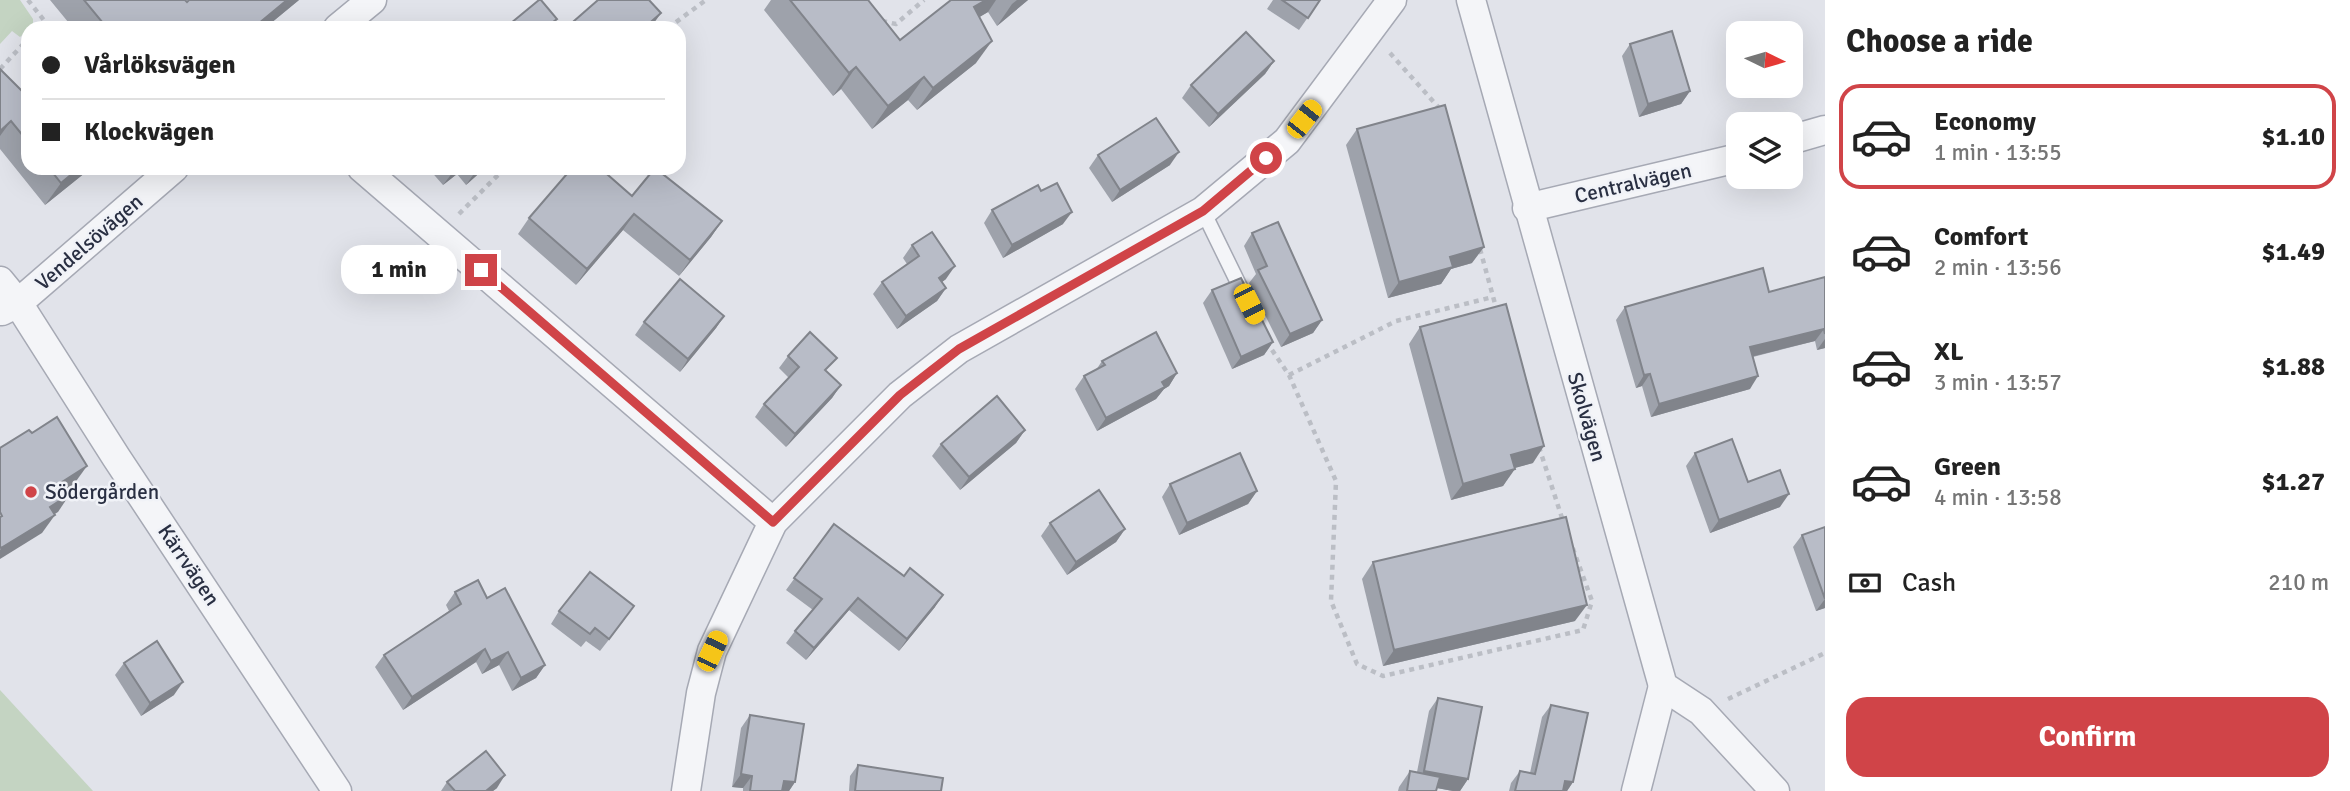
<!DOCTYPE html>
<html lang="en">
<head>
<meta charset="utf-8">
<style>
  body { margin:0; font-family:Signika,sans-serif; background:#f2f2f2; color:#222; height:100vh; display:flex; flex-direction:column; font-size:26px; white-space:nowrap }
  * { box-sizing:border-box; margin:0 }
  p { font-size:23px; color:#767676 }
  .icon { flex:none; width:38px; height:38px; fill:none; stroke:currentColor; stroke-width:2; stroke-linecap:round; stroke-linejoin:round }
  .map { position:relative; flex:1; overflow:hidden }
  .panel { display:flex; flex-direction:column; background:#fff; width:525px }
  .panel>* { flex:none }
  .hud { position:absolute; left:21px; top:21px; width:665px; height:154px; border-radius:21px; box-shadow:0 7px 28px #0002; display:grid; align-content:center; height:154px; padding:0 21px; background:#fff }
  .needle { width:46px; rotate:95deg }
  .fabs { position:absolute; left:1726px; top:21px; display:grid; gap:14px }
  .fabs a { display:grid; place-items:center; width:77px; height:77px; border-radius:14px; background:#fff; box-shadow:0 7px 28px #0002; font-size:35px }
  .end { position:absolute; width:32px; height:32px; margin:-16px; border:9px solid #d04448; background:#fff; box-shadow:0 0 0 4px #fff }
  .from { border-radius:50% }
  .bubble { position:absolute; height:49px; border-radius:21px; background:#fff; box-shadow:0 7px 28px #0002; font-size:23px; font-weight:800; line-height:49px; text-align:center }
  .car { position:absolute; width:21px; height:42px; margin:-21px -10px; border-radius:9px; box-shadow:0 0 5px 2px #0007; background:linear-gradient(#f5c518 24%,#345 0 40%,#f5c518 0 76%,#345 0 86%,#f5c518 0) }
  .hud b { display:flex; align-items:center; gap:24px; height:66px; font-size:26px }
  .hud b+b { border-top:2px solid #e0e0e0 }
  .hud i { width:18px; height:18px; background:#222 }
  ul { padding:0; list-style:none }
  li { display:flex; align-items:center; gap:21px; height:105px; margin:0 14px 10px; padding:0 7px; border:4px solid transparent; border-radius:21px }
  li div { flex:1 }
  li b { display:block; font-size:26px }
  li em { font-style:normal; font-weight:800 }
  li.current { border-color:#d04448 }
  li>.icon { width:63px; height:63px; stroke-width:1.5 }
  h2 { padding:0 21px; font-size:32px; line-height:84px }
  .pay { display:flex; align-items:center; gap:18px; height:77px; padding:0 21px; font-size:26px }
  .pay p { margin-inline-start:auto }
  .primary-button { display:flex; gap:14px; margin-top:auto; padding:14px 21px }
  .primary-button a { flex:1; height:80px; border-radius:21px; background:#d04448; color:#fff; font-size:28px; font-weight:800; line-height:80px; text-align:center }
  main { display:flex; flex:1; min-height:0 }
  .map>svg:first-child { display:block }
  .green { fill:#c4d4c2 }
  .lines { fill:none; stroke-linecap:round; stroke-linejoin:round }
  .service-casing { stroke:#a6a9b4; stroke-width:17 }
  .minor-casing { stroke:#a6a9b4; stroke-width:31 }
  .path { stroke:#bbbec5; stroke-width:4.5; stroke-dasharray:5 5; stroke-linecap:butt }
  .service { stroke:#f4f5f8; stroke-width:14 }
  .minor { stroke:#f4f5f8; stroke-width:28 }
  .wall { fill:#9ea2ab }
  .shaded-wall { fill:#81848b }
  .building { fill:#b8bcc7; stroke:#81848b; stroke-width:2 }
  .route { stroke:#d04448; stroke-width:9 }
  .poi-dot { fill:#d04448; stroke:#f0f2f7; stroke-width:2.5 }
  .labels { text-anchor:middle; stroke-width:5; stroke-linejoin:round; paint-order:stroke }
  .street-label { font-size:21px; fill:#292f42; stroke:#f0f2f7 }
  .poi-label { font-size:21px; fill:#292f42; stroke:#f0f2f7; text-anchor:start }
</style>
</head>
<body>
<main>
<div class="map">
<svg width="1825" height="791" viewBox="0 0 1825 791">
  <rect width="100%" height="100%" fill="#e1e3ea"/>
  <g class="green">
    <polygon points="0,0 20,0 33,19 33,25 20,37 12,31 0,44"/>
    <polygon points="0,690 93,791 0,791"/>
  </g>
  <g class="lines">
    <g class="service-casing">
      <polyline id="service" points="1203,211 1244,295"/>
    </g>
    <g class="minor-casing">
      <g id="minor">
        <polyline points="1471,0 1663,686 1701,711 1775,791"/>
        <polyline points="338,28 372,0"/>
        <polyline points="1790,140 1825,130"/>
        <polyline points="362,168 773,522"/>
        <polyline points="1527,208 1738,158"/>
        <polyline points="0,281 18,303 116,457 337,791"/>
        <polyline points="2,311 18,303 174,168"/>
        <polyline points="686,791 701,693 712,651 773,522 900,395 959,349 1203,211 1287,141 1392,0"/>
        <polyline points="1636,791 1663,686"/>
      </g>
    </g>
    <g class="path">
      <polyline points="28,0 50,28"/>
      <polyline points="882,21 896,24 924,0"/>
      <polyline points="38,28 44,21"/>
      <polyline points="668,28 706,0"/>
      <polyline points="1390,53 1440,109"/>
      <polyline points="0,69 28,39"/>
      <polyline points="459,214 505,168"/>
      <polyline points="1480,249 1497,311"/>
      <polyline points="1272,350 1289,375 1336,481 1331,601 1357,664 1383,676 1583,630 1592,601 1572,546"/>
      <polyline points="1289,375 1396,321 1493,297"/>
      <polyline points="1539,447 1563,521"/>
      <polyline points="1728,699 1825,653"/>
    </g>
    <use href="#service" class="service"/>
    <use href="#minor" class="minor"/>
  </g>
  <g class="wall">
    <polygon points="50,0 185,0 187,2 299,0 265,28 73,28"/>
    <polygon points="771,0 868,0 900,40 951,0 1028,0 997,26 988,12 979,17 976,63 917,110 908,100 872,129 841,89 833,96 764,10"/>
    <polygon points="1273,0 1320,0 1299,30 1267,9"/>
    <polygon points="1630,44 1690,91 1681,104 1639,117 1622,56"/>
    <polygon points="1274,61 1265,74 1209,127 1182,98 1191,85"/>
    <polygon points="0,69 28,97 28,168 91,168 45,205 0,149"/>
    <polygon points="1357,129 1472,263 1451,269 1441,284 1388,298 1346,145"/>
    <polygon points="1098,155 1170,165 1112,202 1089,168"/>
    <polygon points="428,168 485,168 466,185 457,174 443,185"/>
    <polygon points="632,196 722,221 711,237 679,276 623,230 576,285 518,234 529,218"/>
    <polygon points="992,210 1063,224 1003,258 984,223"/>
    <polygon points="1252,233 1322,320 1313,333 1281,347 1249,283 1256,274 1244,246"/>
    <polygon points="912,245 946,279 942,282 946,288 937,301 897,329 873,294 882,282 907,264 903,258"/>
    <polygon points="1825,277 1825,348 1817,350 1815,341 1753,357 1750,389 1651,417 1642,386 1636,388 1616,320 1625,307 1769,292"/>
    <polygon points="1212,290 1273,342 1264,355 1232,369 1203,303"/>
    <polygon points="724,316 716,328 680,372 635,335 644,322"/>
    <polygon points="1420,327 1533,463 1514,468 1503,486 1451,500 1409,344"/>
    <polygon points="788,356 826,372 841,385 832,398 786,447 755,417 764,404 789,378 779,368"/>
    <polygon points="1102,361 1177,373 1169,386 1164,389 1156,399 1097,431 1075,389 1084,376 1096,370"/>
    <polygon points="1025,430 1016,443 960,490 932,456 941,444"/>
    <polygon points="1695,453 1780,507 1710,533 1686,466"/>
    <polygon points="1170,484 1257,491 1248,504 1179,535 1162,497"/>
    <polygon points="1050,523 1125,529 1116,542 1067,575 1041,536"/>
    <polygon points="834,524 935,607 899,651 849,610 806,660 786,643 795,631 813,610 786,590"/>
    <polygon points="1825,527 1825,608 1816,611 1793,547 1802,535"/>
    <polygon points="1373,562 1575,621 1383,666 1362,579"/>
    <polygon points="455,592 487,598 545,665 536,678 512,691 499,665 482,674 476,662 403,710 375,667 384,655 449,611 446,605"/>
    <polygon points="559,611 625,619 600,651 586,641 581,647 551,624"/>
    <polygon points="124,663 174,695 141,716 115,675"/>
    <polygon points="1438,698 1468,779 1460,791 1453,791 1437,788 1436,791 1398,791 1399,787 1410,771 1417,772 1429,711"/>
    <polygon points="1551,705 1573,782 1567,791 1509,791 1511,783 1520,771 1530,773 1542,717"/>
    <polygon points="750,715 795,782 789,791 743,791 743,788 732,787 741,728"/>
    <polygon points="858,765 941,791 849,791 850,776"/>
    <polygon points="447,782 497,788 493,791 441,791"/>
  </g>
  <g class="shaded-wall">
    <polygon points="287,0 299,0 265,28 253,28"/>
    <polygon points="986,0 996,0 988,12 958,30 974,7"/>
    <polygon points="1017,0 1028,0 997,26 1012,4"/>
    <polygon points="661,13 652,26 649,28 644,28"/>
    <polygon points="992,41 976,63 917,110 933,88"/>
    <polygon points="1274,61 1265,74 1209,127 1218,114"/>
    <polygon points="856,67 841,89 833,96 849,73"/>
    <polygon points="924,77 908,100 872,129 888,106"/>
    <polygon points="1690,91 1681,104 1639,117 1648,104"/>
    <polygon points="11,121 0,136 0,131"/>
    <polygon points="1179,152 1170,165 1112,202 1120,190"/>
    <polygon points="79,168 91,168 45,205 61,183"/>
    <polygon points="456,168 461,168 457,174 443,185"/>
    <polygon points="478,168 485,168 466,185"/>
    <polygon points="1072,212 1063,224 1003,258 1012,245"/>
    <polygon points="634,214 623,230 576,285 587,269"/>
    <polygon points="722,221 711,237 679,276 690,260"/>
    <polygon points="1484,247 1472,263 1451,269 1441,284 1388,298 1399,282 1450,257"/>
    <polygon points="955,266 946,279 930,291 939,278"/>
    <polygon points="946,288 937,301 897,329 906,316"/>
    <polygon points="724,316 716,328 680,372 688,359"/>
    <polygon points="1322,320 1313,333 1281,347 1290,334"/>
    <polygon points="1824,329 1815,341 1742,359 1750,347"/>
    <polygon points="1825,339 1825,348 1817,350"/>
    <polygon points="1273,342 1264,355 1232,369 1241,357"/>
    <polygon points="1177,373 1169,386 1164,389 1156,399 1097,431 1106,418 1162,382"/>
    <polygon points="1650,374 1642,386 1636,388 1644,375"/>
    <polygon points="1758,376 1750,389 1651,417 1659,404"/>
    <polygon points="841,385 832,398 786,447 795,434"/>
    <polygon points="1025,430 1016,443 960,490 969,477"/>
    <polygon points="1544,446 1533,463 1500,472 1511,455"/>
    <polygon points="87,466 74,484 50,500 62,482"/>
    <polygon points="1515,469 1503,486 1451,500 1463,484"/>
    <polygon points="1257,491 1248,504 1179,535 1187,523"/>
    <polygon points="70,494 58,512 37,525 50,507"/>
    <polygon points="1789,494 1780,507 1710,533 1719,520"/>
    <polygon points="55,515 42,533 0,559 0,550 1,548"/>
    <polygon points="1125,529 1116,542 1067,575 1076,562"/>
    <polygon points="943,595 935,607 899,651 907,639"/>
    <polygon points="858,598 849,610 806,660 814,648"/>
    <polygon points="1825,599 1825,608 1816,611"/>
    <polygon points="1587,605 1575,621 1383,666 1394,650"/>
    <polygon points="485,649 476,662 403,710 412,697"/>
    <polygon points="508,652 499,665 482,674 491,661"/>
    <polygon points="545,665 536,678 512,691 521,678"/>
    <polygon points="183,682 174,695 141,716 150,703"/>
    <polygon points="1424,771 1468,779 1460,791 1453,791 1415,784"/>
    <polygon points="741,774 752,776 743,788 732,787"/>
    <polygon points="505,775 497,788 493,791 486,791"/>
    <polygon points="784,781 795,782 789,791 776,791"/>
    <polygon points="1565,781 1573,782 1567,791 1558,791"/>
  </g>
  <g class="building">
    <polygon points="84,0 185,0 187,2 189,0 287,0 253,28 107,28"/>
    <polygon points="539,0 541,0 557,19 545,28 505,28"/>
    <polygon points="598,0 649,0 661,13 644,28 566,28"/>
    <polygon points="790,0 868,0 900,40 951,0 986,0 974,7 992,41 933,88 924,77 888,106 856,67 849,73"/>
    <polygon points="1282,0 1320,0 1308,18"/>
    <polygon points="1672,31 1690,91 1648,104 1630,44"/>
    <polygon points="1246,32 1274,61 1218,114 1191,85"/>
    <polygon points="0,69 28,97 28,142 11,121 0,131"/>
    <polygon points="1445,105 1484,247 1450,257 1453,267 1399,282 1357,129"/>
    <polygon points="1156,118 1179,152 1120,190 1098,155"/>
    <polygon points="49,168 79,168 61,183"/>
    <polygon points="572,168 600,168 632,196 655,168 722,221 690,260 634,214 587,269 529,218"/>
    <polygon points="1057,183 1072,212 1012,245 992,210 1038,185 1041,191"/>
    <polygon points="1278,222 1322,320 1290,334 1258,270 1267,266 1252,233"/>
    <polygon points="932,232 955,266 939,278 946,288 906,316 882,282 919,256 912,245"/>
    <polygon points="1763,268 1769,292 1825,277 1825,334 1824,329 1750,347 1758,376 1659,404 1650,374 1644,375 1625,307"/>
    <polygon points="1241,278 1273,342 1241,357 1212,290"/>
    <polygon points="680,279 724,316 688,359 644,322"/>
    <polygon points="1506,304 1544,446 1511,455 1515,469 1463,484 1420,327"/>
    <polygon points="810,332 837,358 825,370 841,385 795,434 764,404 799,367 788,356"/>
    <polygon points="1156,332 1177,373 1162,382 1165,387 1106,418 1084,376 1105,365 1102,361"/>
    <polygon points="997,396 1025,430 969,477 941,444"/>
    <polygon points="57,417 87,466 62,482 70,494 50,507 55,515 1,548 0,546 0,517 2,516 0,512 0,448 29,430 32,433"/>
    <polygon points="1732,439 1748,482 1780,470 1789,494 1719,520 1695,453"/>
    <polygon points="1240,453 1257,491 1187,523 1170,484"/>
    <polygon points="1099,490 1125,529 1076,562 1050,523"/>
    <polygon points="1566,517 1587,605 1394,650 1373,562"/>
    <polygon points="834,524 904,576 910,568 943,595 907,639 858,598 814,648 795,631 822,599 794,578"/>
    <polygon points="1825,527 1825,599 1802,535"/>
    <polygon points="590,572 634,606 609,639 595,628 590,634 559,611"/>
    <polygon points="478,580 487,598 505,588 545,665 521,678 508,652 491,661 485,649 412,697 384,655 461,604 455,592"/>
    <polygon points="157,641 183,682 150,703 124,663"/>
    <polygon points="1438,698 1482,707 1468,779 1424,771"/>
    <polygon points="1551,705 1588,713 1573,782 1565,781 1563,791 1515,791 1520,771 1535,774"/>
    <polygon points="750,715 804,724 795,782 784,781 782,791 750,791 752,776 741,774"/>
    <polygon points="486,751 505,775 486,791 455,791 447,782"/>
    <polygon points="858,765 943,778 941,791 855,791"/>
    <polygon points="1410,771 1440,777 1436,791 1407,791"/>
  </g>
  <g class="lines">
    <polyline class="route" points="481,270 773,522 900,395 959,349 1203,211 1266,158"/>
  </g>
  <circle class="poi-dot" cx="31" cy="492" r="7"/>
  <g class="labels">
    <g class="street-label">
      <text transform="translate(1633 183) rotate(-13)" y="7">Centralvägen</text>
      <text transform="translate(89 242) rotate(-41)" y="7">Vendelsövägen</text>
      <text transform="translate(1587 417) rotate(74)" y="7">Skolvägen</text>
      <text transform="translate(189 565) rotate(56)" y="7">Kärrvägen</text>
    </g>
    <g class="poi-label">
      <text x="45" y="499">Södergården</text>
    </g>
  </g>
</svg>
<div class="fabs">
<a><svg class="needle" viewBox="-14 -14 28 28"><path d="M0-13l5 13h-10z" fill="#e53935"/><path d="M0 13l5-13h-10z" fill="#767676"/></svg></a>
<a><svg class="icon" aria-label="layers" viewBox="0 0 24 24"><path d="M12 4l9 5-9 5-9-5zM3 14l9 5 9-5"/></svg></a>
</div>
<i class="end from" style="left:1266px;top:158px"></i>
<i class="end" style="left:481px;top:270px"></i>
<div class="bubble" style="left:341px;top:245px;width:116px">1 min</div>
<i class="car" style="left:1304px;top:119px;rotate:38deg"></i>
<i class="car" style="left:1249px;top:304px;rotate:153deg"></i>
<i class="car" style="left:712px;top:651px;rotate:25deg"></i>
<div class="hud">
<b><i class="from"></i>Vårlöksvägen</b>
<b><i></i>Klockvägen</b>
</div>
</div>
<section class="panel">
<h2>Choose a ride</h2>
<ul>
<li class="current"><svg class="icon" aria-label="car" viewBox="0 0 24 24"><path d="M5 17H2v-5l4-1 3-4h7l3 4 3 1v5h-3M9 17h6M6 11h13"/><circle cx="7" cy="17" r="2"/><circle cx="17" cy="17" r="2"/></svg><div><b>Economy</b><p>1 min · 13:55</p></div><em>$1.10</em></li>
<li><svg class="icon" aria-label="car" viewBox="0 0 24 24"><path d="M5 17H2v-5l4-1 3-4h7l3 4 3 1v5h-3M9 17h6M6 11h13"/><circle cx="7" cy="17" r="2"/><circle cx="17" cy="17" r="2"/></svg><div><b>Comfort</b><p>2 min · 13:56</p></div><em>$1.49</em></li>
<li><svg class="icon" aria-label="car" viewBox="0 0 24 24"><path d="M5 17H2v-5l4-1 3-4h7l3 4 3 1v5h-3M9 17h6M6 11h13"/><circle cx="7" cy="17" r="2"/><circle cx="17" cy="17" r="2"/></svg><div><b>XL</b><p>3 min · 13:57</p></div><em>$1.88</em></li>
<li><svg class="icon" aria-label="car" viewBox="0 0 24 24"><path d="M5 17H2v-5l4-1 3-4h7l3 4 3 1v5h-3M9 17h6M6 11h13"/><circle cx="7" cy="17" r="2"/><circle cx="17" cy="17" r="2"/></svg><div><b>Green</b><p>4 min · 13:58</p></div><em>$1.27</em></li>
</ul>
<div class="pay"><svg class="icon" aria-label="cash" viewBox="0 0 24 24"><path d="M3 7h18v10H3z"/><circle cx="12" cy="12" r="2"/></svg>Cash<p>210 m</p></div>
<div class="primary-button"><a>Confirm</a></div>
</section>
</main>
</body>
</html>
